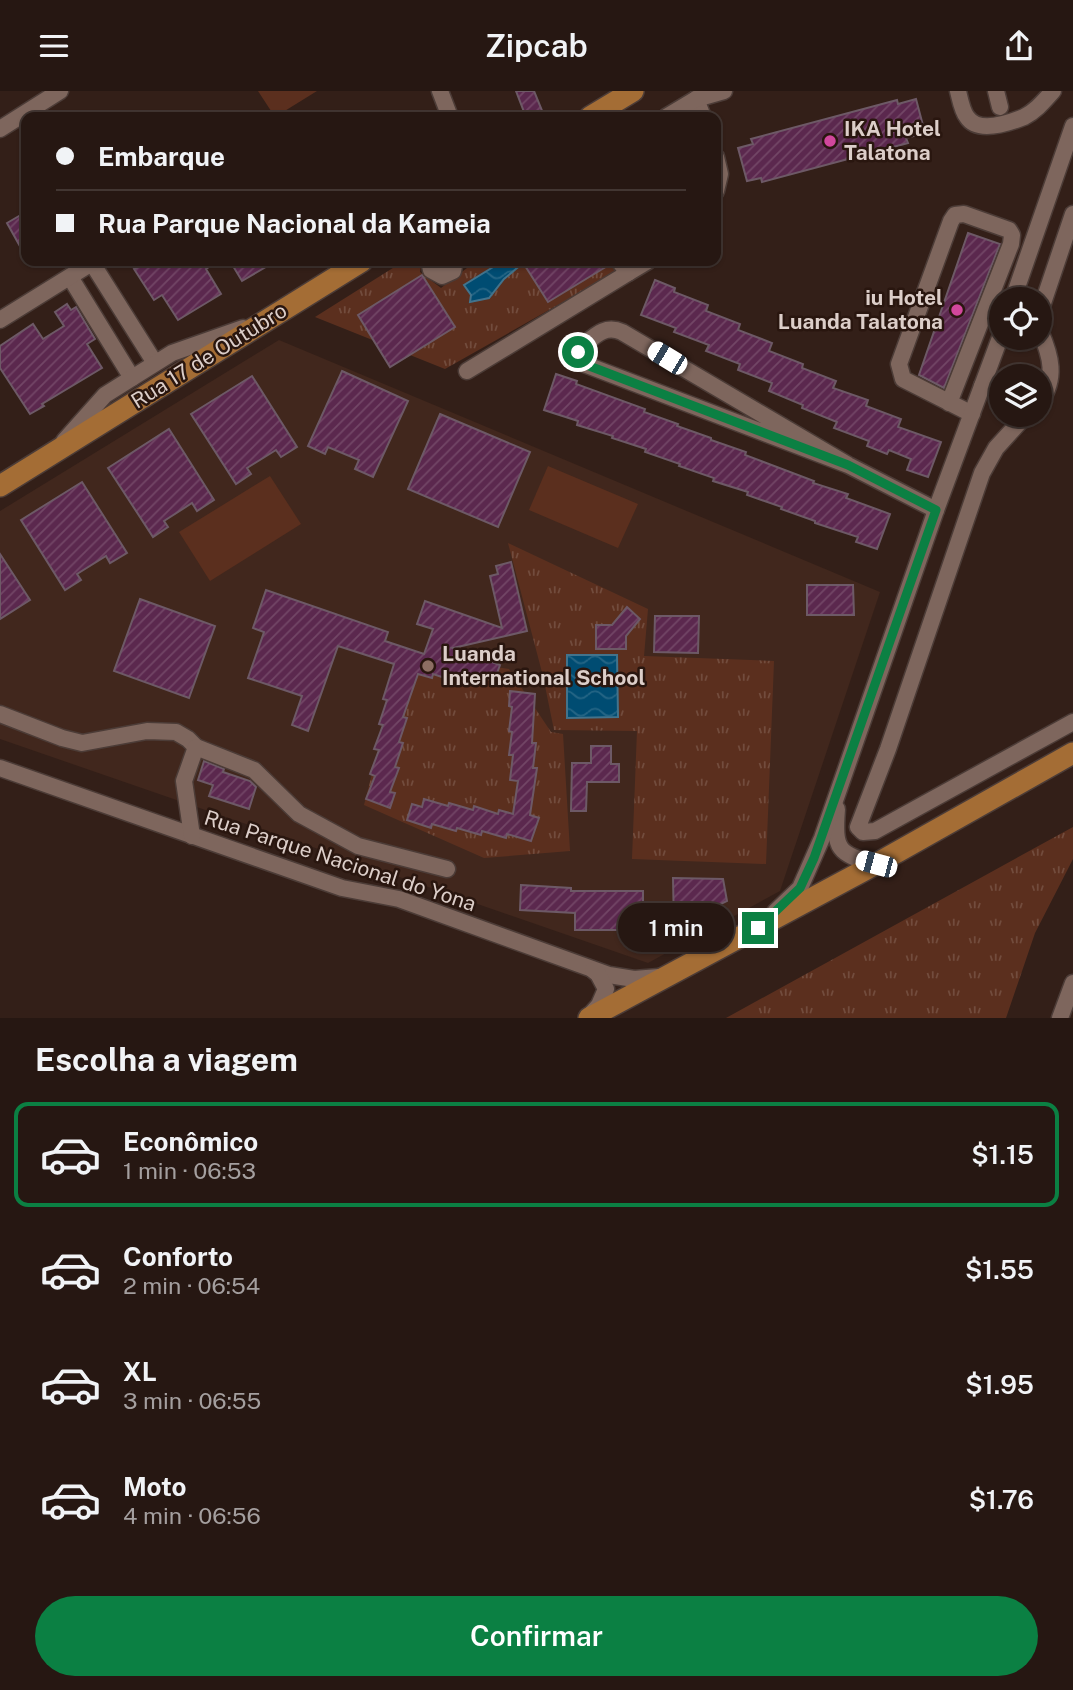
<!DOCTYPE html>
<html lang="pt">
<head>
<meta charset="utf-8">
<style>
  body { margin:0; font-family:"Public Sans",sans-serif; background:#322420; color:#f1f3f6; height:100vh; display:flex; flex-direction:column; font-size:26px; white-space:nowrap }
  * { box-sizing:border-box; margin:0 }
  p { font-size:23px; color:#a49f9f }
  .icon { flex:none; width:38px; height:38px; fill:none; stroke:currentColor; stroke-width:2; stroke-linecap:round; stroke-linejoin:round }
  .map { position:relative; height:927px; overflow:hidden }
  .details { display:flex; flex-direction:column; background:#261712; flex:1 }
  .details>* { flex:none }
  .banner { position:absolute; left:21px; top:21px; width:700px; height:154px; border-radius:14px; box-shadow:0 2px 5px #0004,0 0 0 2px #423632; display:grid; align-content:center; height:154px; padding:0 35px; background:#261712 }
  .controls { position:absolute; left:989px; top:196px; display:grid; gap:14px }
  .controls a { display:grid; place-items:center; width:63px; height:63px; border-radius:50%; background:#261712; box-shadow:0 2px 5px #0004,0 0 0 2px #423632; font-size:35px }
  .end { position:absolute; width:32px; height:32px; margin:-16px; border:9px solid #0b8043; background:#fff; box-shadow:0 0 0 4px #fff }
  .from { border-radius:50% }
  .bubble { position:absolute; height:49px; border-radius:24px; background:#261712; box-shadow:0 2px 5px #0004,0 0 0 2px #423632; font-size:23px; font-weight:600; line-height:49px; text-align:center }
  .car { position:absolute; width:21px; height:42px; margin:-21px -10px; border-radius:9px; box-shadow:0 0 5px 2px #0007; background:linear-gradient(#fff 24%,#345 0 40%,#fff 0 76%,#345 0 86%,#fff 0) }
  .banner b { display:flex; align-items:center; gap:24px; height:66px; font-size:26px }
  .banner b+b { border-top:2px solid #423632 }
  .banner i { width:18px; height:18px; background:#f1f3f6 }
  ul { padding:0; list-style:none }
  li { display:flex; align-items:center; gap:21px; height:105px; margin:0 14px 10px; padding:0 21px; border:4px solid transparent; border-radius:14px }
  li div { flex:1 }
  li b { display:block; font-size:26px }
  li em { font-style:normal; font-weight:600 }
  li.on { border-color:#0b8043 }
  li>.icon { width:63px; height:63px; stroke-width:1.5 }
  h2 { padding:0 35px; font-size:32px; line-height:84px }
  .action { display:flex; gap:14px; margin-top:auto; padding:14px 35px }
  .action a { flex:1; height:80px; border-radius:42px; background:#0b8043; color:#fff; font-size:28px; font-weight:600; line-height:80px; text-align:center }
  header { display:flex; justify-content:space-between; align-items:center; height:91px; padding:0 35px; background:#261712; font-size:32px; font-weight:600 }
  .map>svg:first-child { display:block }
  .built { fill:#41271d }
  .grass { fill:url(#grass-tufts) }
  .garden { fill:#5b2f1e }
  .water { fill:url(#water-waves); stroke:#42738c; stroke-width:2 }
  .building { fill:url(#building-hatch); stroke:#6d5966; stroke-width:2 }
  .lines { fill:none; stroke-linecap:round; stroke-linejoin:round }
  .minor-casing { stroke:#4c3c37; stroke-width:19 }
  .major-casing { stroke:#4c3c37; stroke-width:24 }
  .minor { stroke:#7e665d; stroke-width:16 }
  .major { stroke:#a46d35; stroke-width:21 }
  .route { stroke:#0b8043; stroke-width:9 }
  .hotel-dot { fill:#d1479c; stroke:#29160f; stroke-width:2.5 }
  .education-dot { fill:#8d6e63; stroke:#29160f; stroke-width:2.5 }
  .labels { text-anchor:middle; stroke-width:5; stroke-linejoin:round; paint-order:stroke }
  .poi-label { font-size:21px; font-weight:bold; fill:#dccec9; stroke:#29160f; text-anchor:start }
  .street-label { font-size:21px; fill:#dccec9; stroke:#29160f }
</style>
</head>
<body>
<header><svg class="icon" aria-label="menu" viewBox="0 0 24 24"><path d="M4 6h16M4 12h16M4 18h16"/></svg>Zipcab<svg class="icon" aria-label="share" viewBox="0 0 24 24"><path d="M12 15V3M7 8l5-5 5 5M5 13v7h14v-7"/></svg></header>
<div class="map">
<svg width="1073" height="927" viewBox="0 0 1073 927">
  <defs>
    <pattern id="grass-tufts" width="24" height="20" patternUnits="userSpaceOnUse" patternTransform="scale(1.75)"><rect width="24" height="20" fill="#5b2f1e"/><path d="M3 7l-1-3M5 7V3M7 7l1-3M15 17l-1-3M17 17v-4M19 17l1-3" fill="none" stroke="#724c3d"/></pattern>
    <pattern id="water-waves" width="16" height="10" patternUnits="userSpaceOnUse" patternTransform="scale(1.75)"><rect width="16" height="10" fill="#004c72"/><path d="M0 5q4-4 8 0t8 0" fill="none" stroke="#256585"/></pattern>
    <pattern id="building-hatch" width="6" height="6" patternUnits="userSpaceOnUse" patternTransform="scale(1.75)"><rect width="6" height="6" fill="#5b284e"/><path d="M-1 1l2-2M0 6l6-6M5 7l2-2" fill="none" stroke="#724666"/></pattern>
  </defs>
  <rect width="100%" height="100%" fill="#331f18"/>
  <polygon class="built" points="279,249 880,501 780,800 648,872 0,648 0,420"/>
  <g class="grass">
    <polygon points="404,170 422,170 420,181 441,197 467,177 468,170 610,170 616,181 445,278 315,226"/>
    <polygon points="508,452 648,518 644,565 774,570 766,773 632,768 637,640 554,639 543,585"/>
    <polygon points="403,562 509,578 551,641 563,643 570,760 484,767 364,714"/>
    <polygon points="1073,736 1073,768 1035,842 1006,927 726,927"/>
  </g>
  <g class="garden">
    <polygon points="258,0 317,0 275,26"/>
    <polygon points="548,375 638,413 618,457 529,419"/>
    <polygon points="270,385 301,433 210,490 179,441"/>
  </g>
  <g class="water">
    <polygon points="503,170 522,170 523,172 504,188 489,207 470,211 471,204 464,194"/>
    <polygon points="567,564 617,564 618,626 567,627"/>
  </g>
  <g class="building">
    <polygon points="516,0 534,0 543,22 526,26"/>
    <polygon points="916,8 925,42 906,47 908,52 762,91 761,87 747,90 738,57 753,53 751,48 897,9 898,13"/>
    <polygon points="26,121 26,166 7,132"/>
    <polygon points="968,142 1000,153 944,297 919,284"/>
    <polygon points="137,170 218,170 206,178 221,203 178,229 162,204 154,209 134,178 140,175"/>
    <polygon points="230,170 276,170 242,190"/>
    <polygon points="522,170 609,170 609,174 548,211"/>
    <polygon points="422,184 455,236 390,276 358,224"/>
    <polygon points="655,189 675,197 674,201 708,214 706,220 740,233 738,239 772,252 769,260 803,273 802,277 836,290 833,297 868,309 866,315 901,328 898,336 941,351 928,386 907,379 911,368 889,359 887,363 867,355 869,350 834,337 837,331 802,317 803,314 769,300 772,292 738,279 740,273 706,260 709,254 674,241 676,237 641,224"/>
    <polygon points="67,213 71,219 76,216 95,248 87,253 102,277 42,313 44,315 30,323 0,277 0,255 33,233 43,248 64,235 55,221"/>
    <polygon points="342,280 408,310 373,386 355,378 359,369 328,356 325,363 308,355"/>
    <polygon points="556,283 577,290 576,293 645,318 644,321 678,333 677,335 711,347 711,349 746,361 745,364 814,390 813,392 848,403 846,407 890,423 877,458 856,451 858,446 815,432 815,430 781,418 782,416 747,404 748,401 713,390 714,387 679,375 680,373 645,361 646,358 612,347 613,345 577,334 578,330 544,319"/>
    <polygon points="252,285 297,356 281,366 276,359 247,377 251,383 236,393 191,323"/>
    <polygon points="440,323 530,361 498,436 408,398"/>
    <polygon points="169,338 214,409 197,420 192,412 164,430 168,436 153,446 108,377"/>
    <polygon points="82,391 127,462 110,472 106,465 77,483 81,489 65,499 21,429"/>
    <polygon points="0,463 30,509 0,528"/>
    <polygon points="511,471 527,540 453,557 500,574 494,590 485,586 482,594 459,586 457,591 433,583 432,587 418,583 403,626 407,627 399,651 403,652 395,676 399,677 390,701 395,702 390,717 366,708 375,685 370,683 379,659 374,658 383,634 379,633 387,609 383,608 394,573 338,555 308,640 292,634 302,605 248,587 264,541 253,537 266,499 388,541 385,550 424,563 433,538 417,533 425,510 502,537 490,485 498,483 496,475"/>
    <polygon points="807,494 853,494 854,524 807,524"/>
    <polygon points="140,508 215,535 189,607 114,580"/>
    <polygon points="627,516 640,528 626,545 626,558 596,558 596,534 612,534"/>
    <polygon points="655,525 699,525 698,562 654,561"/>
    <polygon points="510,600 535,603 532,652 536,652 533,677 537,677 530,724 539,727 531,750 507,743 506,747 482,740 481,744 457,737 456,740 432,733 431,737 407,729 412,713 422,716 424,708 448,715 449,712 473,719 474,715 498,723 499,719 513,723 518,690 510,689 513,664 509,664 512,641 509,640 512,616 509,615"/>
    <polygon points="591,655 611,655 611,673 619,673 619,691 587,691 586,720 571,720 572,672 591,672"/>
    <polygon points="204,670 224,678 223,681 250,690 256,696 249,718 209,705 213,694 198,689"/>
    <polygon points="673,787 723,788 727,810 674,836"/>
    <polygon points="521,794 571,797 571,800 643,800 643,839 575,839 575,822 520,819"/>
  </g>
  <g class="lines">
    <g class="minor-casing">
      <g id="minor">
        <polyline points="440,0 450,26"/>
        <path d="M 958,0 C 960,8 962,20 967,26 C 978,43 1009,32 1024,26 C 1036,20 1044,10 1053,0"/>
        <polyline points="996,0 1000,16"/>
        <polyline points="696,8 703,26"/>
        <polyline points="666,26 696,8 724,0"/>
        <polyline points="0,38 60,0"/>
        <polyline points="716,66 720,83 716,100"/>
        <polyline points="429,170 431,179 442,185 453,180 455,170"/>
        <polyline points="92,172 155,272"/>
        <polyline points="628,182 648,170"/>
        <polyline points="70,186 132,287"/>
        <polyline points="1013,208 1073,35"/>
        <polyline points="1040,221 1073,123"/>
        <polyline points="0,229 95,170"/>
        <path d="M 1040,240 C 1051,265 1057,287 1040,311"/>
        <polyline points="467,280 628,182 619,170"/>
        <polyline points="982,295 1001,299"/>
        <polyline points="949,312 1011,153 1012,144 1009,139 964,123 955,124 951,130 899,273 903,288 972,323"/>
        <polyline points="1026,324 996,357 982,382 888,658 858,736 863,741 875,740 1073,631"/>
        <polyline points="64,350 105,304 132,287 172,262 243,237"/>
        <path d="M 848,374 L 584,273 C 579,267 577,264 580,257 C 594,246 604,233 622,241 L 848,374 L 936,419"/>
        <polyline points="0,623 62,647 82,652 147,640 176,641 188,648 196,656 254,679 299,723 358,755 447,778"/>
        <polyline points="0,677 342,797 399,808 609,884 634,888 659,886"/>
        <path d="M 837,718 C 834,758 837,763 876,773"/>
        <polyline points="192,745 184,690 196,656"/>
        <polyline points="775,821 800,797 822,747 936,419 1001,244"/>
        <polyline points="590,924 599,914 606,898 598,883 593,879"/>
        <polyline points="1060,927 1073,892"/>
      </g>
    </g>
    <g class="major-casing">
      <g id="major">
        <polyline points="590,26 633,0"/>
        <polyline points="0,395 362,170"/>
        <polyline points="589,927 876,773 1073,662"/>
      </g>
    </g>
    <use href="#minor" class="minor"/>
    <use href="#major" class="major"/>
  </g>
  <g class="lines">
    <polyline class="route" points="578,261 579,267 584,273 848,374 936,419 814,767 800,797 758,837"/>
  </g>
  <g class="hotel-dot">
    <circle cx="830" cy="50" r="7"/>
    <circle cx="957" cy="219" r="7"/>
  </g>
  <circle class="education-dot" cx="428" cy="575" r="7"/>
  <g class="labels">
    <g class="poi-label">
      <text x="844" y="45">IKA Hotel<tspan x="844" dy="24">Talatona</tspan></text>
      <text x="943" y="214" text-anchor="end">iu Hotel<tspan x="943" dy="24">Luanda Talatona</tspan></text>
      <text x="442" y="570">Luanda<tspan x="442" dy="24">International School</tspan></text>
    </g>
    <g class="street-label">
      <text transform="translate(209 265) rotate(-32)" y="7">Rua 17 de Outubro</text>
      <text transform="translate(340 770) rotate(18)" y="7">Rua Parque Nacional do Yona</text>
    </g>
  </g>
</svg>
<div class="controls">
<a><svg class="icon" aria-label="locate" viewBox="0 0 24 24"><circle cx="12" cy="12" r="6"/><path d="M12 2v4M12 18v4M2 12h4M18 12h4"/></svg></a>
<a><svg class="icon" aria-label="layers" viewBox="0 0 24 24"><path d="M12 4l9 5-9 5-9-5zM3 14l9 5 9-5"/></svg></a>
</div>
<i class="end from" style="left:578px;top:261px"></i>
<i class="end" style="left:758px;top:837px"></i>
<div class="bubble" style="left:618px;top:812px;width:116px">1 min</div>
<i class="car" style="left:667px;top:267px;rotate:301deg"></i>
<i class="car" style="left:876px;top:773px;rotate:285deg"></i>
<div class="banner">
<b><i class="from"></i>Embarque</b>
<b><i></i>Rua Parque Nacional da Kameia</b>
</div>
</div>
<section class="details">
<h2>Escolha a viagem</h2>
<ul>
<li class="on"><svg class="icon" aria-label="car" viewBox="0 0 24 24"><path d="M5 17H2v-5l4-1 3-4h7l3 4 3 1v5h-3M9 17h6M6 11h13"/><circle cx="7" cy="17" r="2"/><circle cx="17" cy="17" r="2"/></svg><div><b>Econômico</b><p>1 min · 06:53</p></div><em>$1.15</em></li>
<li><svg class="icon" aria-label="car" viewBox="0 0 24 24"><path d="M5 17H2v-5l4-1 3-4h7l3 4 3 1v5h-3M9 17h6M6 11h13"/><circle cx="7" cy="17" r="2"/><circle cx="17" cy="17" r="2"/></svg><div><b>Conforto</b><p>2 min · 06:54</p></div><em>$1.55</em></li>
<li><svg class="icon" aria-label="car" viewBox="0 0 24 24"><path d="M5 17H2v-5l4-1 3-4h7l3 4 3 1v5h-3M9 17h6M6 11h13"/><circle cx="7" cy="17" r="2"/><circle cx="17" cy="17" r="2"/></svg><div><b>XL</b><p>3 min · 06:55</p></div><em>$1.95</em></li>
<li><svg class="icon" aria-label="car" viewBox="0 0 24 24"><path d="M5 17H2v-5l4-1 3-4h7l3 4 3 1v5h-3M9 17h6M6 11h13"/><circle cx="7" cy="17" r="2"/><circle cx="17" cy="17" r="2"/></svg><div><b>Moto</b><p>4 min · 06:56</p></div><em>$1.76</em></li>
</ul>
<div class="action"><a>Confirmar</a></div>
</section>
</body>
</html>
